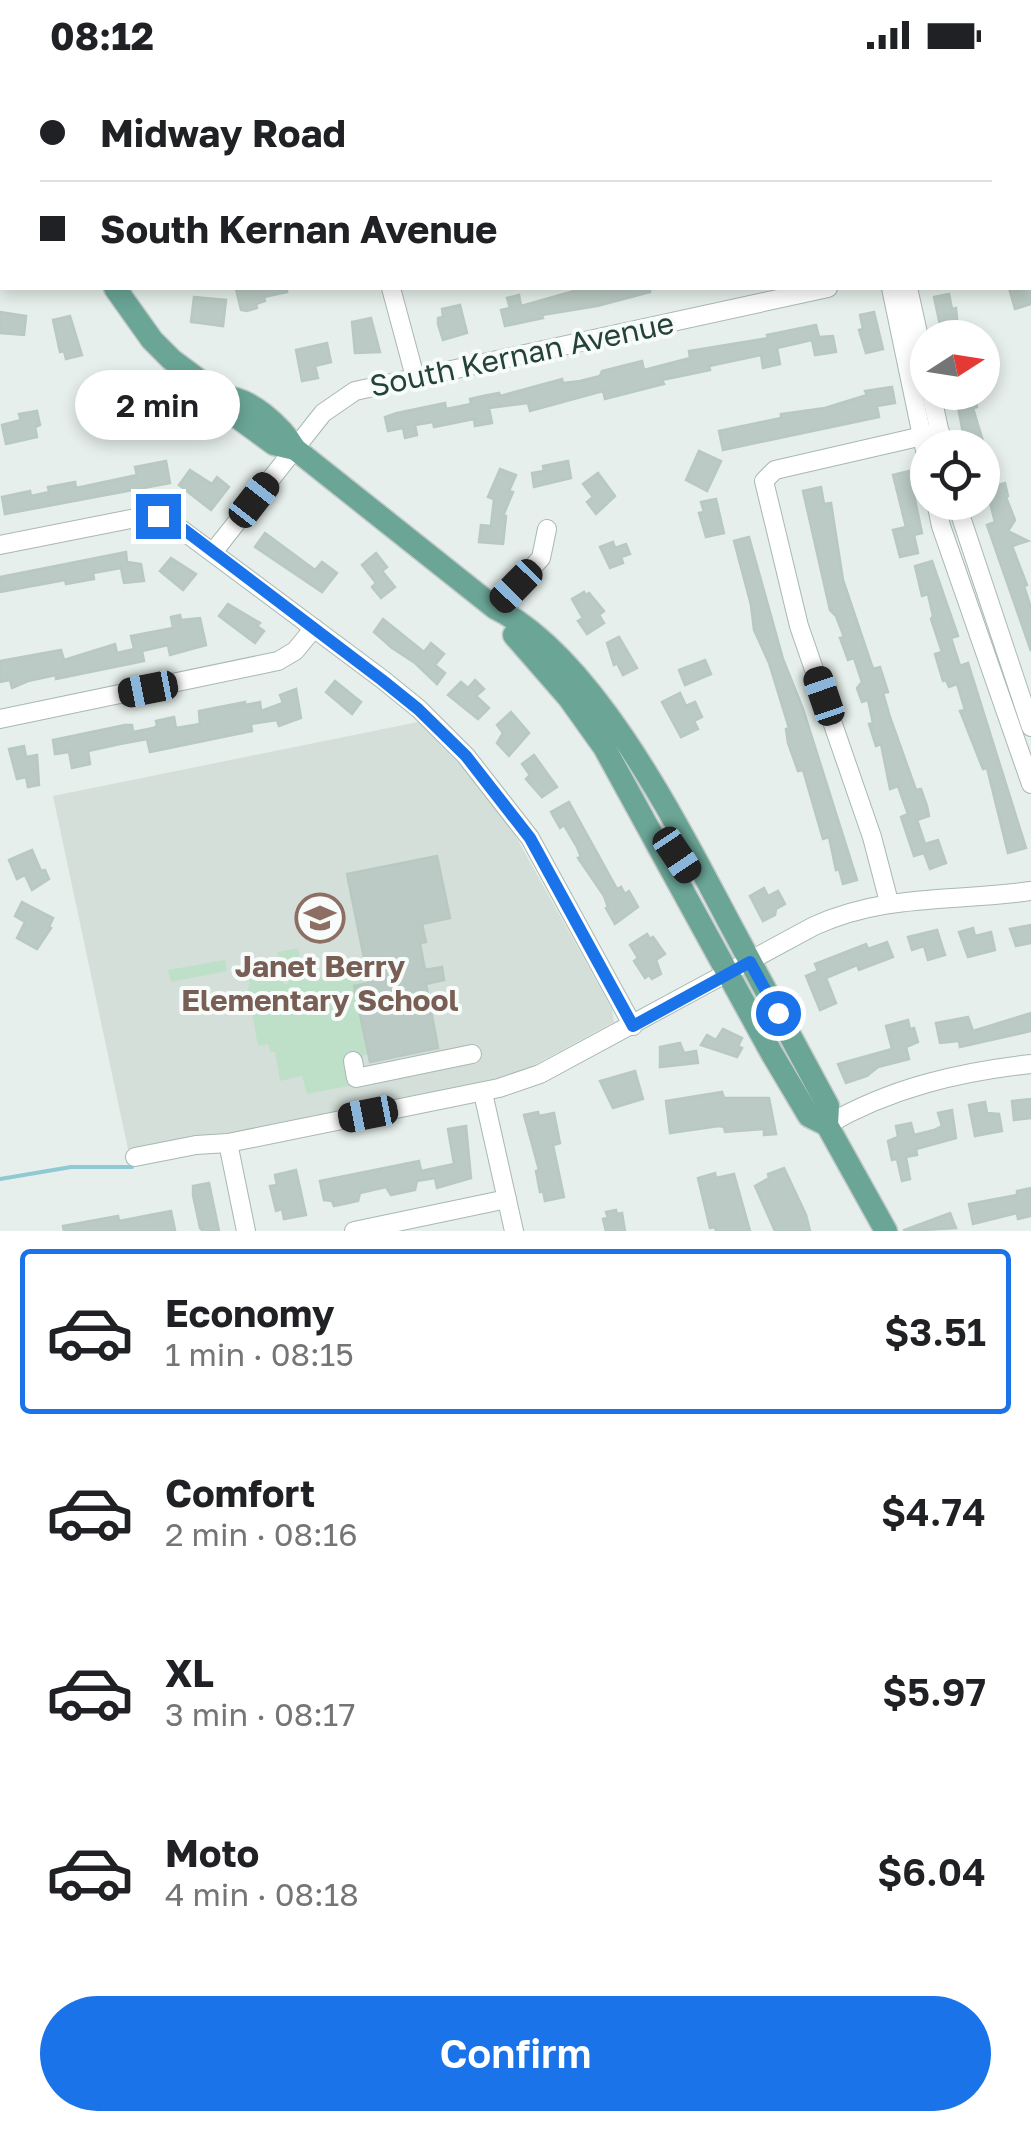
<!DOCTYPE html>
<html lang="en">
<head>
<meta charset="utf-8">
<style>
  body { margin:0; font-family:"Golos Text",sans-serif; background:#f6f6f6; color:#202124; height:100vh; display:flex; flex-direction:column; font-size:38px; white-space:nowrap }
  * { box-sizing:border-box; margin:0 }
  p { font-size:32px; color:#757577 }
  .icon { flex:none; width:55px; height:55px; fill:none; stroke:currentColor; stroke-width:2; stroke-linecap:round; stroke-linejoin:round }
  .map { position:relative; height:1161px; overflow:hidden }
  .drawer { display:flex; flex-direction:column; background:#fff; flex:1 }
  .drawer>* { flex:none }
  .banner { position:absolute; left:0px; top:0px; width:1032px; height:220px; box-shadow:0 5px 15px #0003; display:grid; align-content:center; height:220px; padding:0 40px; background:#fff }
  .needle { width:65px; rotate:78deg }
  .tools { position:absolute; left:910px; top:250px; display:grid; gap:20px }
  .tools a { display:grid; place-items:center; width:90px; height:90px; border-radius:50%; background:#fff; box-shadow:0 5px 15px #0003; font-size:50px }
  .end { position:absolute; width:45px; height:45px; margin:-22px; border:12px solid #1a73e8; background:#fff; box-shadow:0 0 0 5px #fff }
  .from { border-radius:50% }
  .bubble { position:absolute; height:70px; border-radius:35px; background:#fff; box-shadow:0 5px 15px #0003; font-size:32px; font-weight:600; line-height:70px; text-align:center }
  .car { position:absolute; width:30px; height:60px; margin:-30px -15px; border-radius:12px; box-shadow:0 0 8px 2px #0007; background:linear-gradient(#222 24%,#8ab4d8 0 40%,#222 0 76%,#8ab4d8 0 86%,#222 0) }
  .banner b { display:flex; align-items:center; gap:35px; height:95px; font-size:38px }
  .banner b+b { border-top:2px solid #e0e0e0 }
  .banner i { width:25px; height:25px; background:#202124 }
  ul { padding:18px 0 0; list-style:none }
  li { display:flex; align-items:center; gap:30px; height:165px; margin:0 20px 15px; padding:0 20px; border:5px solid transparent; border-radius:10px }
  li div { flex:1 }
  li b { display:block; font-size:38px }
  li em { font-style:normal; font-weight:600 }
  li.selected { border-color:#1a73e8 }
  li>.icon { width:90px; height:90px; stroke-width:1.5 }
  .primary-button { display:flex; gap:20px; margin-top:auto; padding:20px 40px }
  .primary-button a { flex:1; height:115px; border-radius:60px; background:#1a73e8; color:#fff; font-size:40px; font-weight:600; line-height:115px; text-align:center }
  .status { display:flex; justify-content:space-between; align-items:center; height:70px; padding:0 50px; background:#fff; direction:ltr }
  .status svg { height:28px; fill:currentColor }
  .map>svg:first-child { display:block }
  .built { fill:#d4dfda }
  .green { fill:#bfe0c8 }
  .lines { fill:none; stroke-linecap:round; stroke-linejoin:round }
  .stream { stroke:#8ec9d4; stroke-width:4 }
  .building { fill:#bbcac4; stroke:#b8c9c2; stroke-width:2.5 }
  .minor-casing { stroke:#a8b8b2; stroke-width:20 }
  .major-casing { stroke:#c2cac8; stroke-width:25 }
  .minor { stroke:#fff; stroke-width:18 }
  .major { stroke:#6aa596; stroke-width:22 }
  .route { stroke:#1a73e8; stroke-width:12 }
  .labels { text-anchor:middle; stroke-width:8; stroke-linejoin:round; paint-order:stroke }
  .street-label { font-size:30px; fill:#24423a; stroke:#f7fbf9 }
  .education-label { font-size:30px; font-weight:bold; fill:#785e54; stroke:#f7fbf9 }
</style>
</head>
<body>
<div class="status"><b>08:12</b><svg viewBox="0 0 49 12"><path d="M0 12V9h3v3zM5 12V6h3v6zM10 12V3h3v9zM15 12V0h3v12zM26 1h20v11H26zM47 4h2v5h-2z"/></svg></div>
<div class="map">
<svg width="1031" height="1161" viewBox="0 0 1031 1161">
  <rect width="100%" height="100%" fill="#e6efeb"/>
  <polygon class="built" points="418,652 471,706 510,756 612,939 614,952 525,1000 490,1011 129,1084 53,726"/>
  <g class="green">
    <polygon points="298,878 305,910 354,901 358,890 364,888 369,913 354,917 368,984 360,987 362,1001 374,1011 307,1024 302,1006 280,1011 275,982 270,982 268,974 258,976 248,921 251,897 275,893 284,914 289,913 277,882"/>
    <polygon points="225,890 227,901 171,912 168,900"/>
  </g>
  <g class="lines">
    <g class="stream">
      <polyline points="13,2 14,2"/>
      <polyline points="0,5 2,5"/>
      <polyline points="0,1109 71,1097 132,1097"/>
    </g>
  </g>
  <g class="building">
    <polygon points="244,218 287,218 287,222 264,227 265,231 256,234 257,238 247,241 241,240 236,219"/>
    <polygon points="585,218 585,222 603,218 650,218 650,222 597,236 542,245 543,248 505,256 501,240 510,238 507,228 519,225 521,236"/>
    <polygon points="1009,218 1031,218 1031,234 1015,239"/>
    <polygon points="949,224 952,239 956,238 958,261 942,264 934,227"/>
    <polygon points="194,227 226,230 223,256 191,252"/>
    <polygon points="460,235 467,263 443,270 438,254 438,248 443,247 442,239"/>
    <polygon points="0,242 26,246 24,265 0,263"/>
    <polygon points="874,242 883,279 866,283 859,260 863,259 860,245"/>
    <polygon points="70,246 82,285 66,289 64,281 60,282 53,250"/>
    <polygon points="371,248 380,282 355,283 352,252"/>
    <polygon points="816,255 819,267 833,266 836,282 815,285 812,270 777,278 780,294 763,298 761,285 709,296 710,300 662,310 664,314 605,329 603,321 530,341 528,333 489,338 492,353 475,356 474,349 434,357 433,352 415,355 417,365 405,368 403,358 388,361 385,347 397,343 445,333 446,339 471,334 470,329 483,326 499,323 500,326 562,309 563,313 580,311 600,306 602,301 642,291 644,300 690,288 689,281 768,268 767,265"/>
    <polygon points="327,273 331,292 315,296 318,308 302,311 296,280"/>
    <polygon points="127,310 145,323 141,327 146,330 144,333 154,341 146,351 116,325"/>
    <polygon points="892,317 895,333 877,336 879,347 723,380 719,361 781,348 781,344 825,338 867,325 865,321"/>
    <polygon points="955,322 972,322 975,327 977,337 973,338 985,378 966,378"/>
    <polygon points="37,341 40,355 35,357 37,367 6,374 2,355 21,350 19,344"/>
    <polygon points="699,381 721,391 707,421 686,410"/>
    <polygon points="991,383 994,396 986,397 991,417 1005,413 1008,426 1006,427 1015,450 1008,461 1028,471 1012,476 1027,515 1024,516 1031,538 1031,581 987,455 995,452 988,425 982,426 982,385"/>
    <polygon points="166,391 170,413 5,444 2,427 30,421 31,426 49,422 48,417 75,412 76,418 137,405 135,397"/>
    <polygon points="568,391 571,408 534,417 532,403 544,401 543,396"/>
    <polygon points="500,399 516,405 509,421 513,422 503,446 506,446 503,474 479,472 481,455 491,456 494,429 488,427"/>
    <polygon points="190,400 212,414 217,407 229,417 211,440 179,415"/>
    <polygon points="909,401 922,463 914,465 918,483 900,487 893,460 906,457 893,405"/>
    <polygon points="598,403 615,426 596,444 587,432 593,427 583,414"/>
    <polygon points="821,417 824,434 831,433 843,510 873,599 880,597 888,622 883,623 890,647 916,720 921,719 927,736 929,746 917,750 925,774 938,770 946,793 930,799 924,783 914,786 901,747 908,744 898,716 890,719 881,674 876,676 869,654 873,653 868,630 862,632 857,618 862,612 854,588 848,590 840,568 844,567 836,546 830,540 803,421"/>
    <polygon points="716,429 724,463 706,467 699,443 704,442 701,432"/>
    <polygon points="265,463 315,500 322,492 337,503 322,522 255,477"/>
    <polygon points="749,467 783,589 803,639 857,810 843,814 839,799 836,800 829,767 823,769 803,700 798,701 788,673 786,659 789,658 769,593 754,560 751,535 734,471"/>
    <polygon points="613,472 615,478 626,474 630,484 621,487 623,493 610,498 600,477"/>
    <polygon points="126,482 127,492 141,494 144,511 124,513 121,498 93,503 94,509 66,514 65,510 0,522 0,507"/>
    <polygon points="376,483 387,497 382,501 395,517 381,528 372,517 376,513 362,495"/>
    <polygon points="171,488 196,504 183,520 160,501"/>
    <polygon points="932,491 958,566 951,568 960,596 968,593 1026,778 1008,783 987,698 983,699 960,641 965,640 957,614 949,617 946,610 943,611 935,584 942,582 931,549 933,546 928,524 922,526 915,496"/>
    <polygon points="584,522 586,525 589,523 604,541 599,545 604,553 587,564 578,551 583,548 572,529"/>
    <polygon points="228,534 260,553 257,556 264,561 255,573 219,546"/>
    <polygon points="180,545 181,550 200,548 206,575 170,585 168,575 142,581 144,591 56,609 56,605 28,611 12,618 10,610 0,612 0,591 61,580 64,590 115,574 117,583 134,579 131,566 173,558 171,547"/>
    <polygon points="383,549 424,582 431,573 444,584 435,595 445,603 437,614 415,593 392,578 374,562"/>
    <polygon points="619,567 637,598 623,605 617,593 614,595 607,573"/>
    <polygon points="705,590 711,604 685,615 679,600"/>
    <polygon points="475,610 484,619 476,626 489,638 478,649 448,625 461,612 468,618"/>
    <polygon points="335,611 361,632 352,644 326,622"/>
    <polygon points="296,619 301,648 279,656 277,650 251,654 252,661 150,682 147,669 120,674 88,681 90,694 72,698 69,682 55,684 53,670 125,655 132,655 133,662 153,658 157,656 156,651 174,647 176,658 200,654 199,641 245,632 245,635 260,632 261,641 283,633 280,625"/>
    <polygon points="680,623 686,636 695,632 702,647 694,651 698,659 681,667 662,632"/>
    <polygon points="511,642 529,663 509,686 497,673 503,663 497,655"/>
    <polygon points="24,676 26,687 37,685 39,715 28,717 26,707 17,709 9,679"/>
    <polygon points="534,685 557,717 542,727 526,709 530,705 522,694"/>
    <polygon points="569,732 617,819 621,817 625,824 629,821 638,837 615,854 606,838 608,837 604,826 578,788 581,787 577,777 564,755 560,758 551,742"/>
    <polygon points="32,780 41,801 45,800 49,809 32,820 25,805 17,809 9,790"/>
    <polygon points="437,786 450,848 422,854 426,872 420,873 425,900 442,897 444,910 426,914 438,978 370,992 354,916 369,913 347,804"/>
    <polygon points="764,818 768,826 778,821 785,834 776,839 775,845 763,851 750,826"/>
    <polygon points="22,832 53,848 49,857 51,858 37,879 17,868 25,852 15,846"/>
    <polygon points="1031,855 1031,873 1016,876 1010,859"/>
    <polygon points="973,858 975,866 991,862 995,880 968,887 959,862"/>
    <polygon points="937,860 945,885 928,890 924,876 912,880 908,867"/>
    <polygon points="647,864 650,869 653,867 665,884 656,890 661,904 652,909 649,905 645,908 634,891 638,888 630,875"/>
    <polygon points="887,872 893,887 859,900 857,895 826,908 836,933 820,940 806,906 818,901 815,894 866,874 868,879"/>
    <polygon points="1031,943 1031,961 960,977 959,971 940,973 936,953 968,947 973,961"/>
    <polygon points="908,950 910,959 914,958 918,972 906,977 909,989 878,997 867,1006 846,1013 838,994 892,979 886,956"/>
    <polygon points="723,959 742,968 738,976 742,978 737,987 701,975 707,965 716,970"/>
    <polygon points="680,973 684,983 696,981 698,993 660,997 660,977"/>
    <polygon points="635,1001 643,1029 613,1038 600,1011"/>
    <polygon points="722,1022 724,1028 769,1028 776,1064 764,1065 764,1059 725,1062 724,1057 719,1056 670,1063 666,1031"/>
    <polygon points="1031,1029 1031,1048 1014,1050 1012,1031"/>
    <polygon points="985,1032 987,1043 999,1044 1002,1061 975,1066 969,1035"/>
    <polygon points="952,1040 956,1068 916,1079 917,1085 906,1087 910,1109 902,1111 897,1089 892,1090 888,1071 898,1067 896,1056 911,1053 914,1065 934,1060 942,1056 938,1043"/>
    <polygon points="538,1042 539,1046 554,1043 560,1073 553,1075 564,1127 545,1131 543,1121 540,1122 536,1101 539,1100 524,1045"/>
    <polygon points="466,1056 471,1108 437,1118 435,1108 417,1111 415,1120 391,1125 386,1117 360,1123 358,1131 334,1136 332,1131 324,1130 320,1111 419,1091 421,1101 454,1094 448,1059"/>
    <polygon points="784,1098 806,1145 810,1161 775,1161 755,1116 769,1108 768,1104"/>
    <polygon points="296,1100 306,1145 284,1149 282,1139 276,1141 270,1116 277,1115 275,1105"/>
    <polygon points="715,1103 716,1108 734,1104 750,1161 716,1161 715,1157 710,1158 698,1108"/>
    <polygon points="209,1113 219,1161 203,1161 200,1158 193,1125 193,1116"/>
    <polygon points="1031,1118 1031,1146 1018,1149 1017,1143 973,1154 969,1134 1017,1125 1017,1121"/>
    <polygon points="616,1140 617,1144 622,1143 625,1161 606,1161 603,1149 608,1148 606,1142"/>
    <polygon points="171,1141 175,1160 168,1161 64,1161 63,1156 118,1146 119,1151"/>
    <polygon points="950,1143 956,1158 904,1161 904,1160"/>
  </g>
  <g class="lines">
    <g class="minor-casing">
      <g id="minor">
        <polyline points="193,0 194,2"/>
        <polyline points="357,0 357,2"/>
        <polyline points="527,0 528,2"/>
        <polyline points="792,0 794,2"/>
        <polyline points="809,0 811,2"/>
        <polyline points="1013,2 1015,0"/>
        <polyline points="1030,175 1031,175"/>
        <polyline points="391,218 415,307"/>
        <polyline points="891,218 928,395"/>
        <polyline points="908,218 928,308"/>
        <polyline points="931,322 943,378"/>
        <polyline points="936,432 941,456 1031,714"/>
        <polyline points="956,432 1031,657"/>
        <polyline points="0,475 146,446 166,448 382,609 419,639 466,686 530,768 633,956"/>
        <polyline points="214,481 323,343 355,321 828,218"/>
        <polyline points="495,538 541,488 547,459"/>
        <polyline points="0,649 278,591 295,581 314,558"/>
        <polyline points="889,832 872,767 799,556 764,411 775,400 940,362"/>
        <polyline points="353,991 356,1008 472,984"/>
        <polyline points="483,1023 514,1161"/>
        <path d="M 827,1055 C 890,1018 959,1002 1031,994"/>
        <polyline points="228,1073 246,1161"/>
        <path d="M 135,1087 L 196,1075 L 228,1073 L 499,1018 L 540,1004 L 814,856 C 887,823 954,832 1031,821"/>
        <polyline points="354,1161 507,1129"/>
      </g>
    </g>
    <g class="major-casing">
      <g id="major">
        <polyline points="64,0 64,2"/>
        <polyline points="115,218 152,270 172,290 222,327 226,339 274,374 295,379"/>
        <path d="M 222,327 C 249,326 282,357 295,379 L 495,538 C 594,587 679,758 730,854 C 763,915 796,976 828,1036 L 827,1055 L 886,1161"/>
        <polyline points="514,565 569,628 604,677 771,982 809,1046 827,1055"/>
      </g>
    </g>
    <use href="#minor" class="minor"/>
    <use href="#major" class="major"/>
  </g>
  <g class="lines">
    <polyline class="route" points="158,446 178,455 382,610 418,639 466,686 530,768 633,956 750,892 778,943"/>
  </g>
  <defs>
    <g id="school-ring" transform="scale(2.5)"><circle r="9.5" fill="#f7fbf9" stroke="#8d6e63" stroke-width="1.5"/><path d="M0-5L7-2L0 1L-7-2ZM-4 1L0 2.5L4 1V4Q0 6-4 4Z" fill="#8d6e63"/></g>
  </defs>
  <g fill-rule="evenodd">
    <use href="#school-ring" x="320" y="848"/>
  </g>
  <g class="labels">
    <g class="street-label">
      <text transform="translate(522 285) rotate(-12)" y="10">South Kernan Avenue</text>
    </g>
    <g class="education-label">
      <text x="320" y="907">Janet Berry<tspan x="320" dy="34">Elementary School</tspan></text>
    </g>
  </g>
</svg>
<div class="tools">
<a><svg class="needle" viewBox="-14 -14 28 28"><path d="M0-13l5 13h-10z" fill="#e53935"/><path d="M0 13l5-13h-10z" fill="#757577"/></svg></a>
<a><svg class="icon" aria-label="locate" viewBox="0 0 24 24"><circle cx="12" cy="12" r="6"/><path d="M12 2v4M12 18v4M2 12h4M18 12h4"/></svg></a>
</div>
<i class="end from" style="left:778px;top:943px"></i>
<i class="end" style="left:158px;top:446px"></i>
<div class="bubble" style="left:75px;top:300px;width:165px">2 min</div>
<i class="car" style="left:254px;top:430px;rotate:38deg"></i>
<i class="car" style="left:516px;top:516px;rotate:224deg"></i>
<i class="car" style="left:148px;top:619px;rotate:259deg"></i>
<i class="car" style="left:824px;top:626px;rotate:341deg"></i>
<i class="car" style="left:677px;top:785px;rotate:146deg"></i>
<i class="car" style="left:368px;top:1044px;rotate:259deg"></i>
<div class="banner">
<b><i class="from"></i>Midway Road</b>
<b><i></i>South Kernan Avenue</b>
</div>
</div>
<section class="drawer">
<ul>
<li class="selected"><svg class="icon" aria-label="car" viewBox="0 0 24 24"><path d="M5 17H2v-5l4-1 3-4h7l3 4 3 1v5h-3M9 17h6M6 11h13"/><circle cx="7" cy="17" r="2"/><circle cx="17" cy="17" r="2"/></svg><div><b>Economy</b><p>1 min · 08:15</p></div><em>$3.51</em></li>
<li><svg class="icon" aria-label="car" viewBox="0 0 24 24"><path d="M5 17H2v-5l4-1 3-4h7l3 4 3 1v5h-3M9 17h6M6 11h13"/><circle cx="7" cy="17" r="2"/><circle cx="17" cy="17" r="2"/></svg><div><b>Comfort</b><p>2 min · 08:16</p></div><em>$4.74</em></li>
<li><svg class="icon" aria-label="car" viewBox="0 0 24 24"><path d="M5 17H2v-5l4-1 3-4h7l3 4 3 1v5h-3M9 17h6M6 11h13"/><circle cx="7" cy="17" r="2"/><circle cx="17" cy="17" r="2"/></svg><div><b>XL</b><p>3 min · 08:17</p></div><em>$5.97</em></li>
<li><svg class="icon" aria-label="car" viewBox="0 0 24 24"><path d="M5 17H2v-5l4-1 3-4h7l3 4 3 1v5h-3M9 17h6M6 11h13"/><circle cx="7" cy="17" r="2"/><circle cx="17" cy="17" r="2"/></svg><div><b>Moto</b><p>4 min · 08:18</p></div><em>$6.04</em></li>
</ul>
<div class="primary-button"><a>Confirm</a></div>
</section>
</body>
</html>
